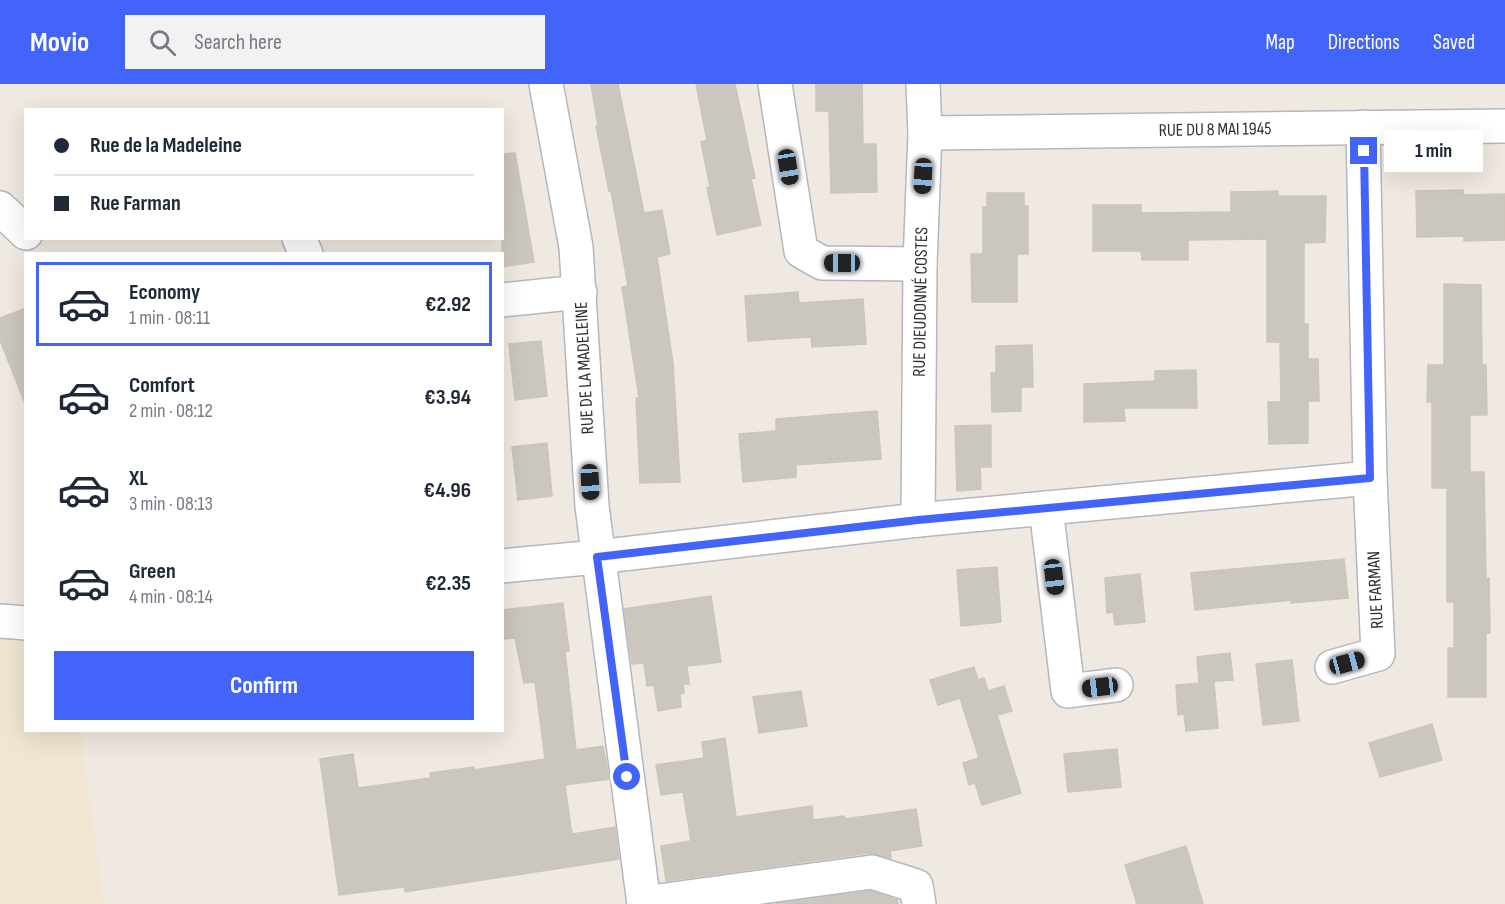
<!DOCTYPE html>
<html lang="en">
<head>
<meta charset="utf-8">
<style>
  body { margin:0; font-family:"Sofia Sans Condensed",sans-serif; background:#f2f2f3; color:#1f2937; height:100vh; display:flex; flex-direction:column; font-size:22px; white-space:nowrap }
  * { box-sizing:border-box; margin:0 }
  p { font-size:20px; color:#747a83 }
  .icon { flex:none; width:33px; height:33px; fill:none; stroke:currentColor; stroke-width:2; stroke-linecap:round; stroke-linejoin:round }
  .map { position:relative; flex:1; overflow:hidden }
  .panel { position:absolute; left:24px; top:168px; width:480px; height:480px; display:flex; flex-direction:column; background:#fff; border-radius:0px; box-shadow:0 6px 24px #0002 }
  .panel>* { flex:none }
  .banner { position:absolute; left:24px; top:24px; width:480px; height:132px; border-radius:0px; box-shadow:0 6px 24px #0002; display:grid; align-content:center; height:132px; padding:0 30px; background:#fff }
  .end { position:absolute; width:27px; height:27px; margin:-14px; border:8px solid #4264fb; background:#fff; box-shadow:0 0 0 3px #fff }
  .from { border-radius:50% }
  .bubble { position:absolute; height:42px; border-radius:0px; background:#fff; box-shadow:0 6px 24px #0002; font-size:20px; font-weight:700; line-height:42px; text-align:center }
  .car { position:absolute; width:18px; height:36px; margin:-18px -9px; border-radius:8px; box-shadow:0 0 4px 2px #0007; background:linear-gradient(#222 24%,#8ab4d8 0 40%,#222 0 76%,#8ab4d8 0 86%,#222 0) }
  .banner b { display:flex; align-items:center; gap:21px; height:57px; font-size:22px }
  .banner b+b { border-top:2px solid #e0e1e3 }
  .banner i { width:15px; height:15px; background:#1f2937 }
  ul { padding:10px 0 0; list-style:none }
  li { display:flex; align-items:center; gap:18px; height:84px; margin:0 12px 9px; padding:0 18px; border:3px solid transparent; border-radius:0px }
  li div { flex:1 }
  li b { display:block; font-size:22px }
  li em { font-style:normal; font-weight:700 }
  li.current { border-color:#4264fb }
  li>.icon { width:54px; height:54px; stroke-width:1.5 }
  .cta { display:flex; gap:12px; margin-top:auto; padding:12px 30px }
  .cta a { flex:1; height:69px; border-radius:0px; background:#4264fb; color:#fff; font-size:24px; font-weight:700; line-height:69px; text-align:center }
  header { display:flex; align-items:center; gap:36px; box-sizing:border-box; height:84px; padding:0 30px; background:#4264fb; color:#fff }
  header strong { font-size:28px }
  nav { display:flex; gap:33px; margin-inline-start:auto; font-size:21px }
  .search { width:420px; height:54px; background:#f2f2f3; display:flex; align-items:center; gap:15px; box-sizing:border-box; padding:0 21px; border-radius:0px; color:#747a83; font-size:22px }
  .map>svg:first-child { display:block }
  .education { fill:#f0e6d1 }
  .building { fill:#cbc7bf; stroke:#cbc5ba; stroke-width:1.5 }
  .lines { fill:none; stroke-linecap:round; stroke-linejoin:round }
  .street-casing { stroke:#b4b7c1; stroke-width:36 }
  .street { stroke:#fff; stroke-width:33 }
  .route { stroke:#4264fb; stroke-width:8 }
  .labels { text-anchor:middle; stroke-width:4.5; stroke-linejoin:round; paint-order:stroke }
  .street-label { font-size:18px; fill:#2e2e2e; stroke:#fff }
</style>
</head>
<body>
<header>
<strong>Movio</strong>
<div class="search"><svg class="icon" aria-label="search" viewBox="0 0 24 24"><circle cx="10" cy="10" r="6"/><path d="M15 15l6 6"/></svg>Search here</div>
<nav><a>Map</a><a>Directions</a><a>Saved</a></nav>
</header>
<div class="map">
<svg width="1505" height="820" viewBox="0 0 1505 820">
  <rect width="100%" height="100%" fill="#efe9e1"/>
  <polygon class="education" points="0,554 25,554 26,646 80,647 104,820 0,820"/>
  <g class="building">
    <polygon points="591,0 618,0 644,129 662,126 670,170 657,173 673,279 680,398 640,399 636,314 639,314 622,203 628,202 611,107 609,107 596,42 598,42"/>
    <polygon points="696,0 735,0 755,94 751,95 761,141 717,151 707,104 710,103 701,58 707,56"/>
    <polygon points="816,0 862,0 863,60 876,60 877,108 831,109 829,27 816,27"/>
    <polygon points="515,69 534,178 502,183 502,70"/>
    <polygon points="1463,106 1464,111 1505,110 1505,156 1464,157 1464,152 1417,153 1416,107"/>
    <polygon points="1278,107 1278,112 1326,112 1325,158 1304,159 1304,240 1308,240 1308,275 1318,275 1319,317 1308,317 1308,359 1269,360 1268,318 1281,318 1280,258 1267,258 1267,155 1188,156 1188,176 1142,176 1141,167 1093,167 1093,121 1141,121 1141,129 1231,128 1231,108"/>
    <polygon points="987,109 1024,109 1024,122 1028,122 1028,170 1017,170 1017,218 972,218 971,170 983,170 983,123 987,123"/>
    <polygon points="1444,200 1481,201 1482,281 1486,281 1487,331 1470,331 1470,388 1484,388 1486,495 1489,494 1490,549 1486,549 1486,613 1448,613 1448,564 1454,564 1454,518 1447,518 1447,404 1432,404 1432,318 1427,318 1428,281 1444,281"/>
    <polygon points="798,208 799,219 863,215 866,260 812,263 811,253 748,257 745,212"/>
    <polygon points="26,224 26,317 24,317 0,256 0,234"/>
    <polygon points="541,257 547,312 515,316 509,260"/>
    <polygon points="1032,261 1033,303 1021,303 1021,327 992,328 991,289 996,289 996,262"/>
    <polygon points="1196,286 1197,324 1124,324 1125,337 1084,338 1084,300 1155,297 1155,287"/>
    <polygon points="877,327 881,375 796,381 796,393 743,398 739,350 776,347 776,335"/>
    <polygon points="991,341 991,383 980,383 981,405 957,407 955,342"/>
    <polygon points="547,359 552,412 518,416 512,363"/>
    <polygon points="1344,475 1348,514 1291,519 1291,516 1195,526 1191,489"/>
    <polygon points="997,483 1001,538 961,542 957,486"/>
    <polygon points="1140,490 1145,538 1115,541 1113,528 1107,529 1105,494"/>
    <polygon points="711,512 721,578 687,582 689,600 683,600 684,609 680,610 681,623 658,627 654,601 647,602 644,579 632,580 624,525"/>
    <polygon points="563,519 569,567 565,567 576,666 603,662 609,695 565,701 571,745 573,750 615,743 619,775 405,808 404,803 339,811 320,675 353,670 358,704 431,694 430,689 474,683 474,686 545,675 535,598 524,599 515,554 502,555 502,526"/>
    <polygon points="1230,569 1233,596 1199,598 1197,573"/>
    <polygon points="1292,576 1299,637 1263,641 1256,580"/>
    <polygon points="974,583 978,596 984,594 988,607 1004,602 1012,627 997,631 1021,709 982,721 975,699 969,701 963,679 979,674 960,614 938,621 930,596"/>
    <polygon points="1214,598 1218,644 1186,647 1184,630 1178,631 1176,601"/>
    <polygon points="801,607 807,642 759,649 753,613"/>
    <polygon points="1432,640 1442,676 1380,693 1369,659"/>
    <polygon points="725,654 736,733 812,722 813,736 844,732 845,735 916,725 922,762 890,767 891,774 869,769 666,797 661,762 691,757 683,708 661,711 656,681 704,674 702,658"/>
    <polygon points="1117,665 1121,703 1068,708 1064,670"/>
    <polygon points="1186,762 1203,820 1137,820 1125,781"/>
    <polygon points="870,807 897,816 898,820 776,820"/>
  </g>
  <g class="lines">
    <g class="street-casing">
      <g id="street">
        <polyline points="546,0 576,163 592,422 644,820"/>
        <polyline points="775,0 801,167 822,179 920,180"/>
        <polyline points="925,49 1505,42"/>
        <polyline points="0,124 26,149"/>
        <polyline points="299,154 306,170"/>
        <polyline points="502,216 580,208"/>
        <polyline points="1046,424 1068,607 1116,601"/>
        <polyline points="918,436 920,180 925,49 923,0"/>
        <polyline points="502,482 597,473 918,436 1370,394 1363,43"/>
        <polyline points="0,537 26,539"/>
        <polyline points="1332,583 1378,570 1370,394"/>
        <polyline points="644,819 872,788 916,802 919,820"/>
      </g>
    </g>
    <use href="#street" class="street"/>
  </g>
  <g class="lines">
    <polyline class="route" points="627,693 597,473 918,436 1370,394 1364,67"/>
  </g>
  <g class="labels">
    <g class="street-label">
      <text transform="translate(1215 45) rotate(-1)" y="6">RUE DU 8 MAI 1945</text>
      <text transform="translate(920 218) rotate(-89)" y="6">RUE DIEUDONNÉ COSTES</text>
      <text transform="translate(584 284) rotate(-93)" y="6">RUE DE LA MADELEINE</text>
      <text transform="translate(1375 506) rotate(-93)" y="6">RUE FARMAN</text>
    </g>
  </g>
</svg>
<i class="end from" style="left:627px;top:693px"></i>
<i class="end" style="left:1364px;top:67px"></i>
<div class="bubble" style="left:1384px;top:46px;width:99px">1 min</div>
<i class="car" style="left:788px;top:83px;rotate:171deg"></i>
<i class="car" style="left:923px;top:92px;rotate:183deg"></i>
<i class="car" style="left:842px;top:179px;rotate:270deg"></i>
<i class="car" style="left:590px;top:398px;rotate:177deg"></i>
<i class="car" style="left:1054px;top:493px;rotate:173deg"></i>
<i class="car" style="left:1347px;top:579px;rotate:75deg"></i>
<i class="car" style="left:1100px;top:603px;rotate:263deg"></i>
<div class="banner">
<b><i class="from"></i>Rue de la Madeleine</b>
<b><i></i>Rue Farman</b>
</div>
<section class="panel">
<ul>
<li class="current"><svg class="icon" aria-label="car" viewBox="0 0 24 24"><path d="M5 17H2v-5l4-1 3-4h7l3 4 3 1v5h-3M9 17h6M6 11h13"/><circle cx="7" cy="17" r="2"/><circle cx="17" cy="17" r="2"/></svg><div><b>Economy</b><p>1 min · 08:11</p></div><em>€2.92</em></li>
<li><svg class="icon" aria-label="car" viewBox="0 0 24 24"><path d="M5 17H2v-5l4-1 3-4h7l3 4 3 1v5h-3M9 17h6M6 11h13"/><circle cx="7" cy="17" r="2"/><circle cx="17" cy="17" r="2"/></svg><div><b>Comfort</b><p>2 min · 08:12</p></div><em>€3.94</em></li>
<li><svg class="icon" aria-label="car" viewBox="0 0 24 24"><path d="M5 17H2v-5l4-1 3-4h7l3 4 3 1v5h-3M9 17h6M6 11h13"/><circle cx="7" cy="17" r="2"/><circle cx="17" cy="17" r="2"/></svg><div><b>XL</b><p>3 min · 08:13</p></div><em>€4.96</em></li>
<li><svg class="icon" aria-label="car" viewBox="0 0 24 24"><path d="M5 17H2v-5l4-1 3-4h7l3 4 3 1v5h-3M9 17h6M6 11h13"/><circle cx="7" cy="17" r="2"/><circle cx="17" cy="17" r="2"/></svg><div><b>Green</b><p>4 min · 08:14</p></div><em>€2.35</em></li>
</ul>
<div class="cta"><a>Confirm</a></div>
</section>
</div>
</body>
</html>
